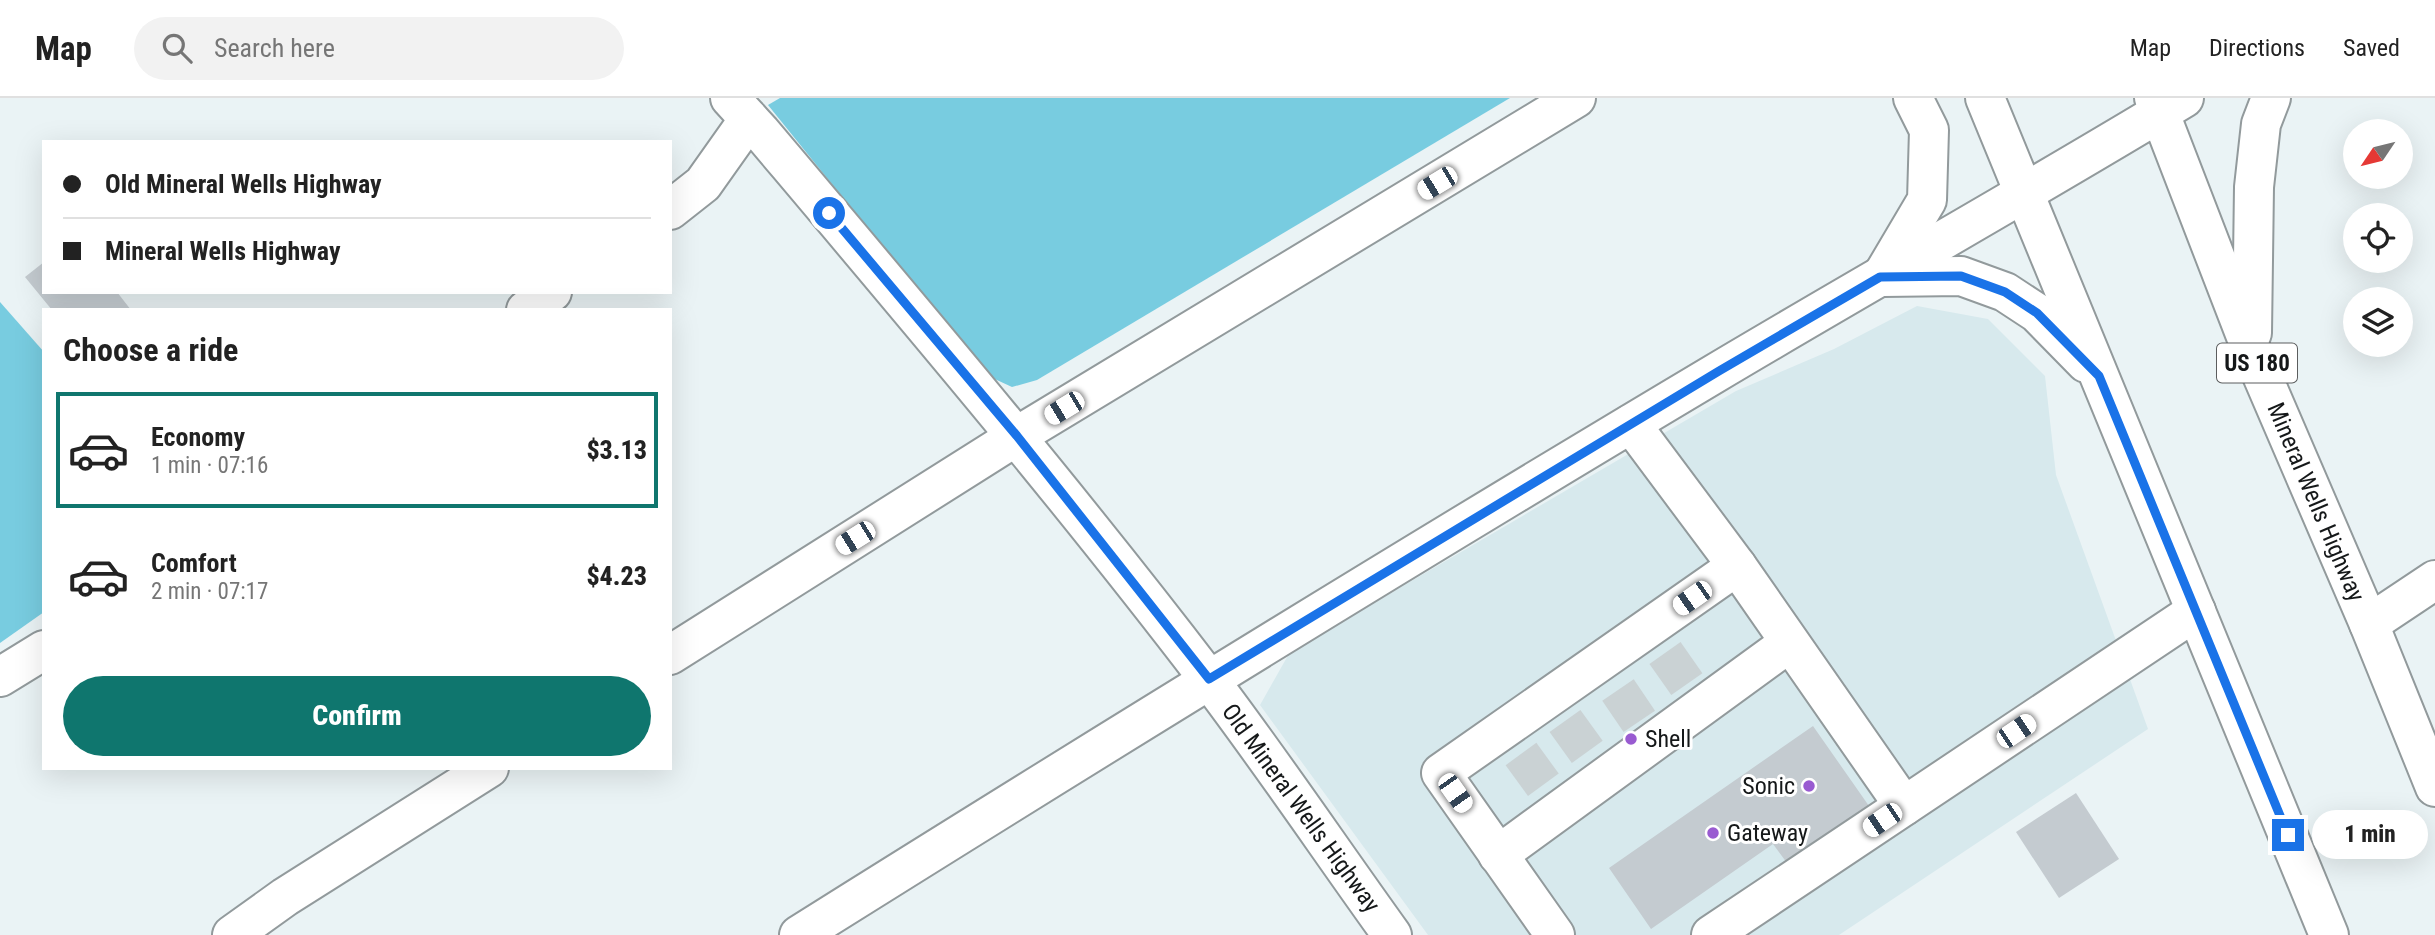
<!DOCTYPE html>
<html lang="en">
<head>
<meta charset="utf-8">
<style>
  body { margin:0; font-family:"Roboto Condensed",sans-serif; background:#f2f2f2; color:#222; height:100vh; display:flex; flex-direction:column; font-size:26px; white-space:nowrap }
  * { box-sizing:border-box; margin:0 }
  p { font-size:23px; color:#767676 }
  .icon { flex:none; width:38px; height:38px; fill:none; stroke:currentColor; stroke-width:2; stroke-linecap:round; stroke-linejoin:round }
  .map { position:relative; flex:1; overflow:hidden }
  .panel { position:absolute; left:42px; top:210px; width:630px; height:462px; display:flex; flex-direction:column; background:#fff; border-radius:0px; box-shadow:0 7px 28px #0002 }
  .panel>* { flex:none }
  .hud { position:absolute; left:42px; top:42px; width:630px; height:154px; border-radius:0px; box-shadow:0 7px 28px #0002; display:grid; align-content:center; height:154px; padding:0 21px; background:#fff }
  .needle { width:46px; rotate:235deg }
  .buttons { position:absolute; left:2343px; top:21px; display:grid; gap:14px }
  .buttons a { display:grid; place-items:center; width:70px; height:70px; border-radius:50%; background:#fff; box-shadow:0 7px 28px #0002; font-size:35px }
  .end { position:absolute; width:32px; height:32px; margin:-16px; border:9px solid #1a73e8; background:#fff; box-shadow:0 0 0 4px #fff }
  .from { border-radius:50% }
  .bubble { position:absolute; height:49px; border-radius:24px; background:#fff; box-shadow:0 7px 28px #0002; font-size:23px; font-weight:800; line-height:49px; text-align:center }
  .car { position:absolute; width:21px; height:42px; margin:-21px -10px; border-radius:9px; box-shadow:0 0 5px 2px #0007; background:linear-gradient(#fff 24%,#345 0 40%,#fff 0 76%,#345 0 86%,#fff 0) }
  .hud b { display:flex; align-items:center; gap:24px; height:66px; font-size:26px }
  .hud b+b { border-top:2px solid #e0e0e0 }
  .hud i { width:18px; height:18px; background:#222 }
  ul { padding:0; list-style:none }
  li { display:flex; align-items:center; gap:21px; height:116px; margin:0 14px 10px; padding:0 7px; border:4px solid transparent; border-radius:0px }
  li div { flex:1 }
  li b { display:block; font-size:26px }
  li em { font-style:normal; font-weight:800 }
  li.current { border-color:#0f766e }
  li>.icon { width:63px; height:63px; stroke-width:1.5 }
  h2 { padding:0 21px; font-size:32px; line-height:84px }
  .primary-button { display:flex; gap:14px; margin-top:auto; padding:14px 21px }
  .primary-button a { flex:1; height:80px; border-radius:42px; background:#0f766e; color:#fff; font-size:28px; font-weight:800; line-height:80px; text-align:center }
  header { display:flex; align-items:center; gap:42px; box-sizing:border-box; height:98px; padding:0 35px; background:#fff; border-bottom:2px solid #e0e0e0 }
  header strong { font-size:33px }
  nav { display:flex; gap:38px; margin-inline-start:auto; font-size:24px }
  .search { width:490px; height:63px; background:#f2f2f2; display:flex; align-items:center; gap:18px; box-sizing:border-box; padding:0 24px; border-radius:38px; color:#767676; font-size:26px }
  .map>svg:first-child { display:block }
  .built { fill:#d7e9ed }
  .green { fill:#78cce0 }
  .building { fill:#c4cbd0 }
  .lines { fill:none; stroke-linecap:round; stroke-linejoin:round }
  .minor-tunnel { stroke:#cad2d4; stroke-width:38; stroke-dasharray:38 19; stroke-linecap:butt }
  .minor-casing { stroke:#929a9c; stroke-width:42 }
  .major-casing { stroke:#929a9c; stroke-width:42 }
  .minor { stroke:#fff; stroke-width:38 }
  .major { stroke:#fff; stroke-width:38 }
  .route { stroke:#1a73e8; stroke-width:9 }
  .poi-dot { fill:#995bd1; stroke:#fff; stroke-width:2.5 }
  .labels { text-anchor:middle; stroke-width:6; stroke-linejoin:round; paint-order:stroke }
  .shield { fill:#fff; stroke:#5b5d5e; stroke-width:2 }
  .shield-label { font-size:23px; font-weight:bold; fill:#151819 }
  .street-label { font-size:24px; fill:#151819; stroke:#fff }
  .poi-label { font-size:24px; fill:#151819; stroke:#fff; text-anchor:start }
</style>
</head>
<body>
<header>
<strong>Map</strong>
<div class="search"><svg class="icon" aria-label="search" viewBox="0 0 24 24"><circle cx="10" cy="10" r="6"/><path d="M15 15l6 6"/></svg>Search here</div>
<nav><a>Map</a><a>Directions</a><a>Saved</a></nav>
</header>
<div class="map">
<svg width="2435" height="837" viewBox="0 0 2435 837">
  <rect width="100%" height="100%" fill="#eaf3f5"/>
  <polygon class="built" points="1917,208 1988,221 2045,278 2056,377 2148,631 1839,837 1428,837 1260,607 1290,554 1736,293 1834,251"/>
  <g class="green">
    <polygon points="780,0 1510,0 1037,282 1012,289 986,277 768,7"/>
    <polygon points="0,204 44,254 44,514 0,545"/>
  </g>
  <g class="building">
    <polygon points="44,164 44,194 117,194 131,212 52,212 25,179"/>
    <polygon points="1813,628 1869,708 1787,765 1773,746 1651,831 1609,770"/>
    <polygon points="2076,695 2119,761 2059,800 2016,734"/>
  </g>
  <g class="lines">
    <g class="minor-tunnel">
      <polyline points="1665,555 1691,592"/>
      <polyline points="1618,592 1641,626"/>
      <polyline points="1565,623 1591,659"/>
      <polyline points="1521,656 1545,689"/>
    </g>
    <g class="minor-casing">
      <g id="minor">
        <path d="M 730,0 L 761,34 C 912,213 1064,392 1207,579 C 1271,663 1330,751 1392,837"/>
        <polyline points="670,112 703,86 749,21"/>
        <polyline points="526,212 552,194"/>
        <polyline points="1631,326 1737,468"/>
        <polyline points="2369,526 2435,482"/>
        <polyline points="0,579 44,552"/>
        <polyline points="1498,757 1789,545"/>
        <polyline points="1555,837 1441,675 1737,468 1904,708"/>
        <polyline points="1711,837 2196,513"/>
      </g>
    </g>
    <g class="major-casing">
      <g id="major">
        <polyline points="1985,0 2329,837"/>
        <polyline points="2154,0 2252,254 2369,526 2435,689"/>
        <polyline points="1882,178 1927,102 1929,32 1913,0"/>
        <polyline points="1883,179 1961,178 2005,194 2037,215 2086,265"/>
        <polyline points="2252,235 2254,89 2261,26 2271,0"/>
        <polyline points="670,557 1017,338 1576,0"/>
        <polyline points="232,837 285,799 489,670"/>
        <path d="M 799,837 C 1102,647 1407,459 1714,276 C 1870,183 2029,94 2184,0"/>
      </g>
    </g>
    <use href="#minor" class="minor"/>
    <use href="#major" class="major"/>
  </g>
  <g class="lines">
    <polyline class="route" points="829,115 1017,338 1209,581 1719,273 1880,179 1961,178 2005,194 2037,215 2099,278 2288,737"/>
  </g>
  <g class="poi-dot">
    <circle cx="1631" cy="641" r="7"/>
    <circle cx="1809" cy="688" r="7"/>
    <circle cx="1713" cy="735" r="7"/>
  </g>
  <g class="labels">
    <rect class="shield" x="2217" y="245.5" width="80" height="39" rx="5"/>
    <g class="shield-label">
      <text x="2257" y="273">US 180</text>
    </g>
    <g class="street-label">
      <text transform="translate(2316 404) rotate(67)" y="8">Mineral Wells Highway</text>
      <text transform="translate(1301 710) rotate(54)" y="8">Old Mineral Wells Highway</text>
    </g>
    <g class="poi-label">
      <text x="1645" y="649">Shell</text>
      <text x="1795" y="696" text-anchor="end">Sonic</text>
      <text x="1727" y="743">Gateway</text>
    </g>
  </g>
</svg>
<div class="buttons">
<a><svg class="needle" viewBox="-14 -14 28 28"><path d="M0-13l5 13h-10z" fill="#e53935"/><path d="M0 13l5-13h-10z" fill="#767676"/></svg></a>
<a><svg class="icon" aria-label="locate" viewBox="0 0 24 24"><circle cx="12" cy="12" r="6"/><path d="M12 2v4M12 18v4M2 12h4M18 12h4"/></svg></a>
<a><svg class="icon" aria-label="layers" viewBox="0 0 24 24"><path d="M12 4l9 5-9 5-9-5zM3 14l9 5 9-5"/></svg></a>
</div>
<i class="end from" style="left:829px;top:115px"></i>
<i class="end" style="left:2288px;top:737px"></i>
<div class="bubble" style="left:2312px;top:712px;width:116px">1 min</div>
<i class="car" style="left:1437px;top:85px;rotate:239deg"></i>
<i class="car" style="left:1064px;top:310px;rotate:239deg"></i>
<i class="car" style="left:855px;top:440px;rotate:238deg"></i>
<i class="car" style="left:1692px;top:500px;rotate:235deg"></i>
<i class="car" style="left:2016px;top:633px;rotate:56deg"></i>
<i class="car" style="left:1455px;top:695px;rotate:145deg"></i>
<i class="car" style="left:1882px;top:722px;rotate:236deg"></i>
<div class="hud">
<b><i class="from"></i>Old Mineral Wells Highway</b>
<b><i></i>Mineral Wells Highway</b>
</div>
<section class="panel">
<h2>Choose a ride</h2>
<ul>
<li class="current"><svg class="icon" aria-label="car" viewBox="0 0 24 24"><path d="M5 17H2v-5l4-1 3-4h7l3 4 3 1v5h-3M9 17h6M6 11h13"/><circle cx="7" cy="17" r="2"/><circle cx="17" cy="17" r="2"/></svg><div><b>Economy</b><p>1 min · 07:16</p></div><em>$3.13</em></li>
<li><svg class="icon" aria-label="car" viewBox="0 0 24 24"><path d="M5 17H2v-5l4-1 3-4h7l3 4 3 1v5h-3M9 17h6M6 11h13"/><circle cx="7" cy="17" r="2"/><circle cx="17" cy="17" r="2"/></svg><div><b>Comfort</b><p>2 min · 07:17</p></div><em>$4.23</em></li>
</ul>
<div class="primary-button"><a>Confirm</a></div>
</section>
</div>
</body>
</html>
